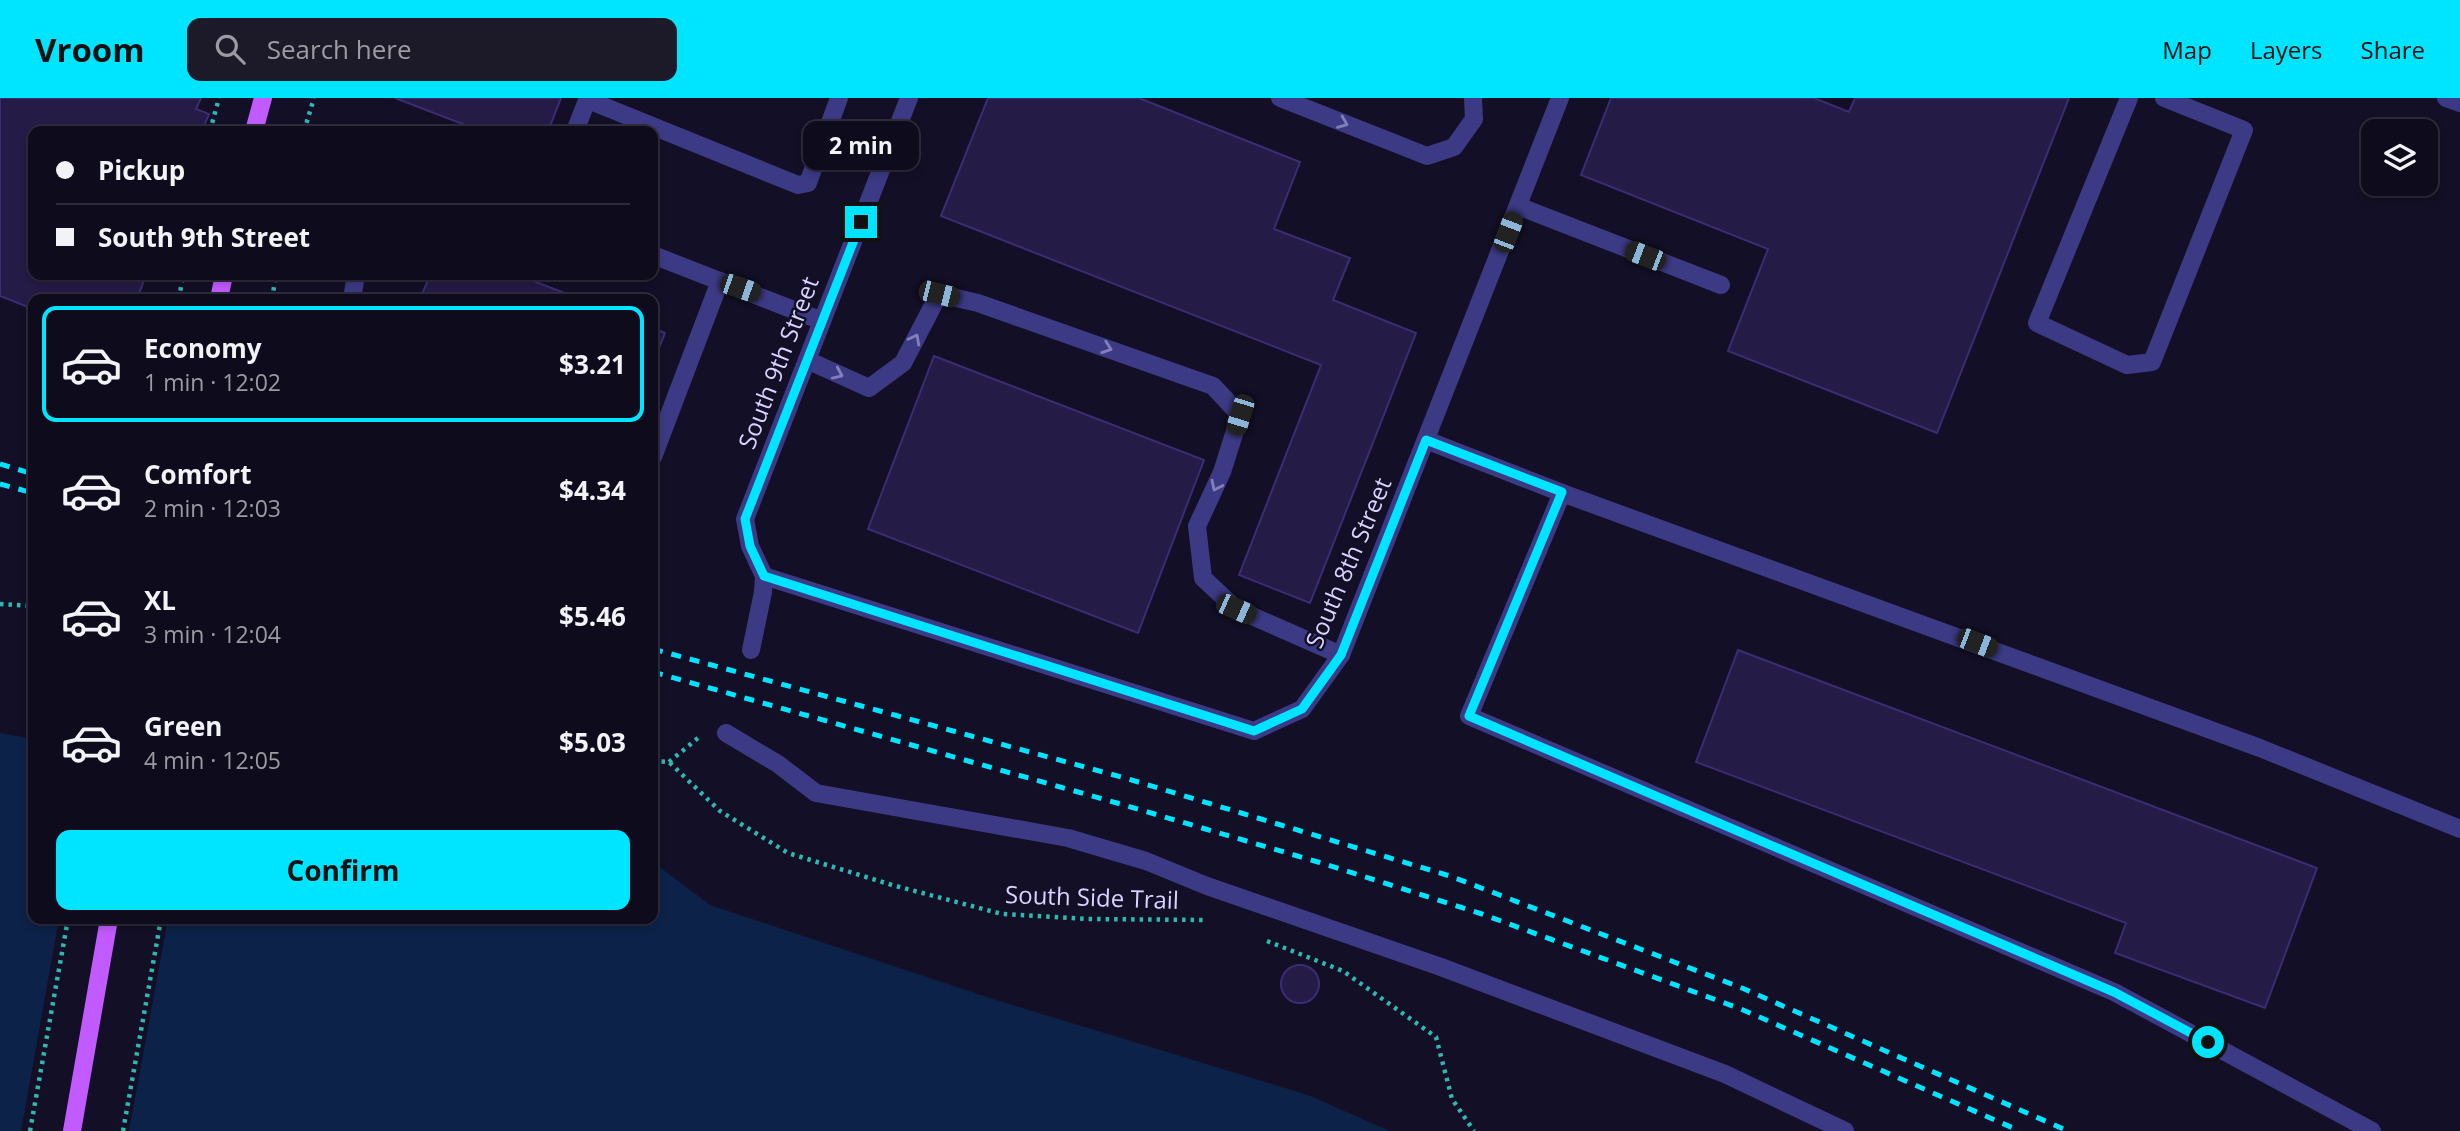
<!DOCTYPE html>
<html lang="en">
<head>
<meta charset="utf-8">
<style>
  body { margin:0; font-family:"Open Sans",sans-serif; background:#1c1929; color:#f1f3f6; height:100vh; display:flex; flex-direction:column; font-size:26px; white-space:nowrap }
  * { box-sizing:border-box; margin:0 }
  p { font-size:23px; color:#9b9ba3 }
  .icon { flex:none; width:38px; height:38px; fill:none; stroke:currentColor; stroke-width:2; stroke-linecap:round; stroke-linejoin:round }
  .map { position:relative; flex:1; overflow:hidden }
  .sheet { position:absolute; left:28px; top:196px; width:630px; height:630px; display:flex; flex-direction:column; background:#0e0b1c; border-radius:14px; box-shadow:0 4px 10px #0003,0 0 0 2px #2e2b3b }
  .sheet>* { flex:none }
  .hud { position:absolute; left:28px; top:28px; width:630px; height:154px; border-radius:14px; box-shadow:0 4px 10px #0003,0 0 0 2px #2e2b3b; display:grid; align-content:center; height:154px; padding:0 28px; background:#0e0b1c }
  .tools { position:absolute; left:2361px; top:21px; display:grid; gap:14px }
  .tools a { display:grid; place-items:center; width:77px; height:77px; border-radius:14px; background:#0e0b1c; box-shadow:0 4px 10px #0003,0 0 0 2px #2e2b3b; font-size:35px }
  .end { position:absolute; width:32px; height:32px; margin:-16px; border:9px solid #00e5ff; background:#111; box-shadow:0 0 0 4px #111 }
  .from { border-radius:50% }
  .bubble { position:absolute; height:49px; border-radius:14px; background:#0e0b1c; box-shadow:0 4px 10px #0003,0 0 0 2px #2e2b3b; font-size:23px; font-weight:700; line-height:49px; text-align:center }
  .car { position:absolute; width:21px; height:42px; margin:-21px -10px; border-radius:9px; box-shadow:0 0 5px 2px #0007; background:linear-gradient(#222 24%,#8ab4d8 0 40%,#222 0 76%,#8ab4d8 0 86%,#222 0) }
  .hud b { display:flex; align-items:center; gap:24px; height:66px; font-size:26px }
  .hud b+b { border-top:2px solid #2e2b3b }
  .hud i { width:18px; height:18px; background:#f1f3f6 }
  ul { padding:12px 0 0; list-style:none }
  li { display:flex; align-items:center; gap:21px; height:116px; margin:0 14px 10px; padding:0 14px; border:4px solid transparent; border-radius:14px }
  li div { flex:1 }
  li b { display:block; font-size:26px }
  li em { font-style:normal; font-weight:700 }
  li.current { border-color:#00e5ff }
  li>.icon { width:63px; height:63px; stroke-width:1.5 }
  .cta { display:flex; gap:14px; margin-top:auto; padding:14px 28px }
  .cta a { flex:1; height:80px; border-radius:14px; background:#00e5ff; color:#111; font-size:28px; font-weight:700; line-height:80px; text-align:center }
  header { display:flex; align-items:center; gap:42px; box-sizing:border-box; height:98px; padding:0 35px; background:#00e5ff; color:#111 }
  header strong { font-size:33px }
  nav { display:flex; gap:38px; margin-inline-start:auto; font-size:24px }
  .search { width:490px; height:63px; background:#1c1929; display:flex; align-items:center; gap:18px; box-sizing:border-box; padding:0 24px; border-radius:14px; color:#9b9ba3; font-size:26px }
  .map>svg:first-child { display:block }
  .water { fill:#0c2248 }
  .pier { fill:#130f26 }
  .building { fill:#241b47; stroke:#3b2d73; stroke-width:2 }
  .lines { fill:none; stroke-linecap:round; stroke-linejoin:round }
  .path { stroke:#2fb8b0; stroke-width:4.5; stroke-dasharray:3.5 5; stroke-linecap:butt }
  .minor { stroke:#3d3a85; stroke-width:18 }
  .major { stroke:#c25bff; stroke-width:18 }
  .rail { stroke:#00e5ff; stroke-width:5; stroke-dasharray:10 9; stroke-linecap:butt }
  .oneway { stroke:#837fbc }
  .route { stroke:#00e5ff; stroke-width:9 }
  .labels { text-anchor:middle; stroke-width:5; stroke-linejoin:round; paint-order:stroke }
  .street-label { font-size:24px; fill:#d9d4ff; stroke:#130f26 }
</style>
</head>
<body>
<header>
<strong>Vroom</strong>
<div class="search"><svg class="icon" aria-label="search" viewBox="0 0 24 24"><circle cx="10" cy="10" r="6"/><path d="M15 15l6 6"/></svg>Search here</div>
<nav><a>Map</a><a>Layers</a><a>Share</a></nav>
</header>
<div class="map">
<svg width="2460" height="1033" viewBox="0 0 2460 1033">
  <rect width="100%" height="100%" fill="#130f26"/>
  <polygon class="water" points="0,635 33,641 33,821 653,821 653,764 710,807 993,901 1308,997 1390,1033 0,1033"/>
  <polygon class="pier" points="59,821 168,821 129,1033 21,1033"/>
  <g class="building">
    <polygon points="0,0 201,0 196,11 209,16 202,33 33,33 33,177 146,177 137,201 33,201 33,211 0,198"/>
    <polygon points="395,0 561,0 548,33 481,33"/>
    <polygon points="988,0 1139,0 1300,64 1274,131 1350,160 1333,202 1416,235 1310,505 1239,477 1321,267 941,118"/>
    <polygon points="1611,0 1814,0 1849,14 1855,0 2069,0 1937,335 1728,253 1768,151 1581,77"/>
    <polygon points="430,177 518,177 580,201 420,201"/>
    <polygon points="653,230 665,235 653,265"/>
    <polygon points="934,258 1204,362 1138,535 868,431"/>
    <polygon points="1738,552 2317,770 2265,910 2115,855 2126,825 1696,664"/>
    <circle cx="1300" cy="886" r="19"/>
  </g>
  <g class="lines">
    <g class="path">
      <polyline points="210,33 219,0"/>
      <polyline points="304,33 314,0"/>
      <polyline points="179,201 183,177"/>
      <polyline points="272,201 276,177"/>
      <polyline points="0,506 33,508"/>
      <polyline points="653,663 669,664 720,713 788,755 892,787 1002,816 1087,821 1206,822"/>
      <polyline points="669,664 698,640"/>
      <polyline points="1267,843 1343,873 1436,939 1452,1001 1474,1033"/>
      <polyline points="30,1033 68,821"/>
      <polyline points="123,1033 161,821"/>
    </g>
    <g class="minor">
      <polyline points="1280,0 1427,58 1454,49 1474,21 1473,0"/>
      <polyline points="2129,0 2037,225 2127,267 2152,264 2244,32 2164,0"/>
      <polyline points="2446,0 2460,5"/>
      <polyline points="588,2 798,87 808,85 839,0"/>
      <polyline points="575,33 588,0"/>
      <polyline points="1518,108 1721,187"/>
      <polyline points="653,157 822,223"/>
      <polyline points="352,201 356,177"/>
      <polyline points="807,262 869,290 903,265 939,196 978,205 1213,288 1240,317 1222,374 1197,428 1203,480 1236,511 1341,557"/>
      <polyline points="1426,342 1562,395 1469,618 2114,894 2372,1033"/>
      <polyline points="653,359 720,183"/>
      <polyline points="1562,395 2260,650 2460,731"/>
      <polyline points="764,478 1254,633 1302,611 1341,557 1560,0"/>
      <polyline points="751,552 763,494 764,478 750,448 745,421 909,0"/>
      <polyline points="726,635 778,666 816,695 1068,740 1146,763 1207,788 1441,869 1725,976 1845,1033"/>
    </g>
    <g class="major">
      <polyline points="254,33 263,0"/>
      <polyline points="219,201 224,177"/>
      <polyline points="72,1033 109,821"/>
    </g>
    <g class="rail">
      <polyline points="0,366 33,376"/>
      <polyline points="0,386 33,395"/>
      <polyline points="653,551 1125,680 1450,778 1742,890 2068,1033"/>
      <polyline points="653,574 1117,705 1318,764 1482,816 1741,911 2020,1033"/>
    </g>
  </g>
  <defs><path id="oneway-chevron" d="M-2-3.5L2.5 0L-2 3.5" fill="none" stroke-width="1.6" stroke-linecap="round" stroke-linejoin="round" transform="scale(1.75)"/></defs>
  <g class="oneway">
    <use href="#oneway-chevron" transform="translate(1343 25) rotate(22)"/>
    <use href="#oneway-chevron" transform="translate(915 241) rotate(-62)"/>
    <use href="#oneway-chevron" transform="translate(1107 250) rotate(19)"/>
    <use href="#oneway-chevron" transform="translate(838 276) rotate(24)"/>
    <use href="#oneway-chevron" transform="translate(1216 388) rotate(116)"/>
  </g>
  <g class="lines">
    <polyline class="route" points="861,124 745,421 750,448 764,478 1254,633 1302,611 1341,557 1426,342 1562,394 1469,618 2114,894 2208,944"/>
  </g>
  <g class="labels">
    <g class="street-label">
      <text transform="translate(779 265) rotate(-69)" y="8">South 9th Street</text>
      <text transform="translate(1349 465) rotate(-67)" y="8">South 8th Street</text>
      <text transform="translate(1092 800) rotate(2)" y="8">South Side Trail</text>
    </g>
  </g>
</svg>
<div class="tools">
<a><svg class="icon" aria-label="layers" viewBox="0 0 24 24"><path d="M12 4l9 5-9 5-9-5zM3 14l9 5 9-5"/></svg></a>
</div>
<i class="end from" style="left:2208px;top:944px"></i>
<i class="end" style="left:861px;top:124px"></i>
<div class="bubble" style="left:803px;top:23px;width:116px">2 min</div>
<i class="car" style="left:1508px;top:134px;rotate:21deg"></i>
<i class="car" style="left:1645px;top:158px;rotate:291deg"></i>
<i class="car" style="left:740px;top:190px;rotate:109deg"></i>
<i class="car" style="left:939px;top:196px;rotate:104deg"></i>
<i class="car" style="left:1240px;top:317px;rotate:197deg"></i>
<i class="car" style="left:1236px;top:511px;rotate:114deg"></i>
<i class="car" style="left:1977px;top:545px;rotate:111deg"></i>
<div class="hud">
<b><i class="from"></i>Pickup</b>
<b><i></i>South 9th Street</b>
</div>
<section class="sheet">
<ul>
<li class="current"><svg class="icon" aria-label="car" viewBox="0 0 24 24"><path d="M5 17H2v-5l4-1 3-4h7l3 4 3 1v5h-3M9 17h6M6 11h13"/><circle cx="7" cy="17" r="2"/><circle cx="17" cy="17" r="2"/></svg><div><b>Economy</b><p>1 min · 12:02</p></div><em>$3.21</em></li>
<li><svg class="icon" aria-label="car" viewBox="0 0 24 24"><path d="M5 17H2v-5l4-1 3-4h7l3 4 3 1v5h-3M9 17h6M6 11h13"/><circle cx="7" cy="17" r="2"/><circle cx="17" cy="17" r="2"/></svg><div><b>Comfort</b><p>2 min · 12:03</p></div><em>$4.34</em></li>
<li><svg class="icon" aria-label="car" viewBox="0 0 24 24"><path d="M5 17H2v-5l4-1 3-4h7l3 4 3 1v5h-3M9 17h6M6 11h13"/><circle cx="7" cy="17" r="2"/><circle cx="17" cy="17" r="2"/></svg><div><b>XL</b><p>3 min · 12:04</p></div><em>$5.46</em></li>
<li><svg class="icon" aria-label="car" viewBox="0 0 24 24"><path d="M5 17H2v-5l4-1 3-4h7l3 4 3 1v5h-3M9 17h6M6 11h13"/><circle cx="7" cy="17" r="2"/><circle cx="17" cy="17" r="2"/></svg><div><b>Green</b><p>4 min · 12:05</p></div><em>$5.03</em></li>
</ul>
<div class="cta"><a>Confirm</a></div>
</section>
</div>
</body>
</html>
